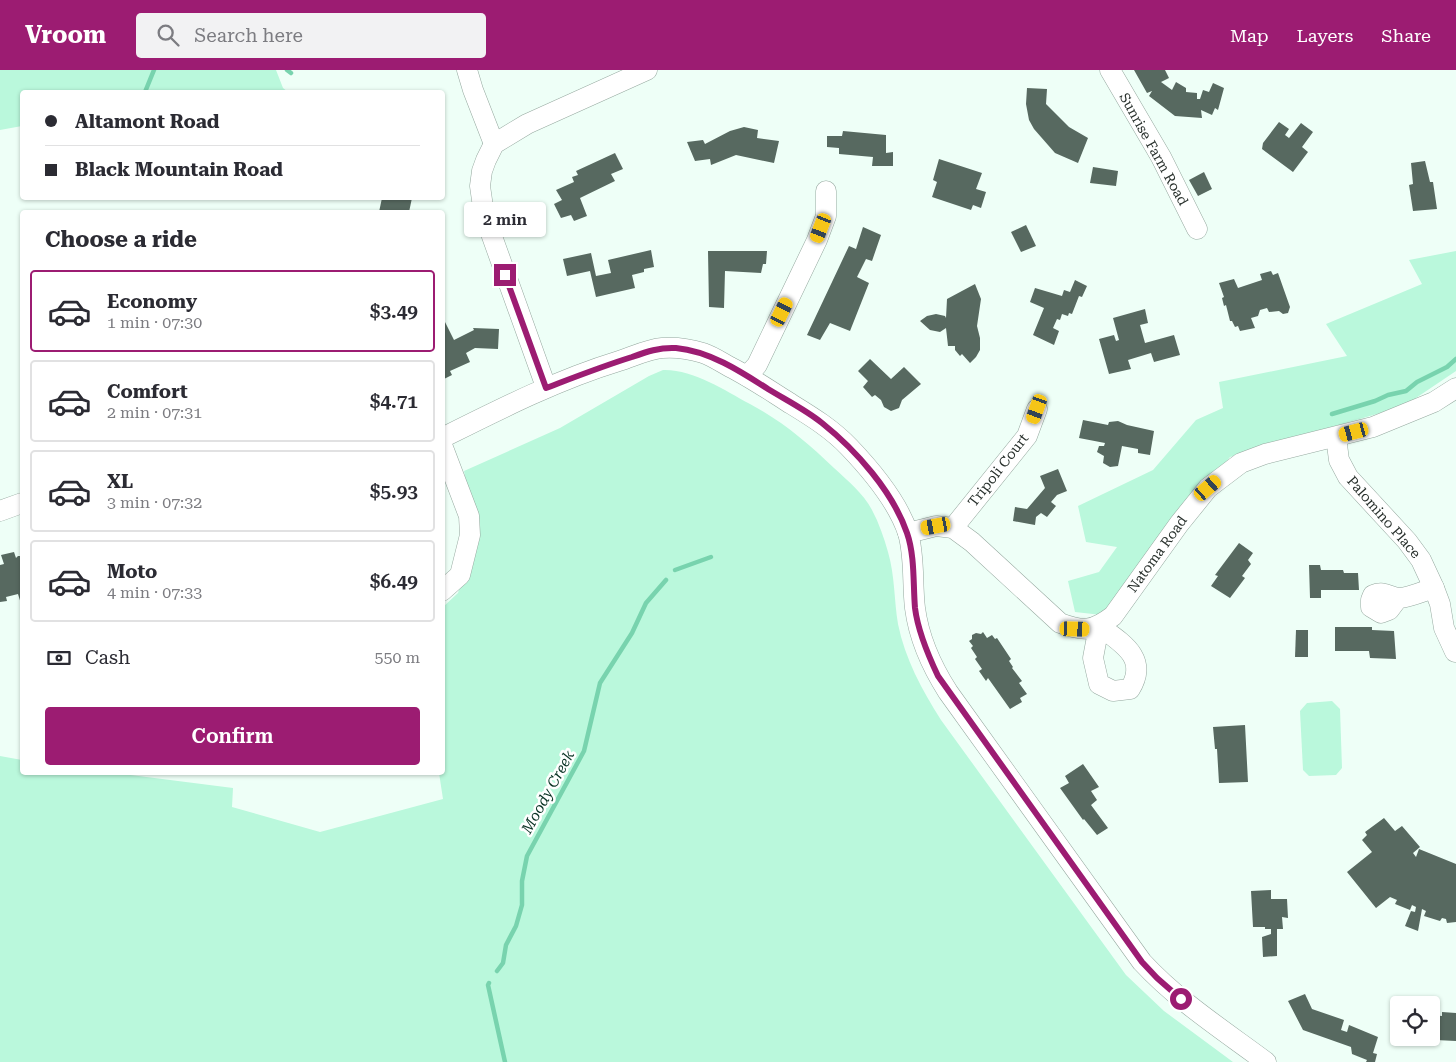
<!DOCTYPE html>
<html lang="en">
<head>
<meta charset="utf-8">
<style>
  body { margin:0; font-family:"Roboto Serif",serif; background:#f2f2f3; color:#2b2b33; height:100vh; display:flex; flex-direction:column; font-size:19px; white-space:nowrap }
  * { box-sizing:border-box; margin:0 }
  p { font-size:16px; color:#7c7c81 }
  .icon { flex:none; width:28px; height:28px; fill:none; stroke:currentColor; stroke-width:2; stroke-linecap:round; stroke-linejoin:round }
  .map { position:relative; flex:1; overflow:hidden }
  .details { position:absolute; left:20px; top:140px; width:425px; height:565px; display:flex; flex-direction:column; background:#fff; border-radius:5px; box-shadow:0 1px 4px #0004 }
  .details>* { flex:none }
  .banner { position:absolute; left:20px; top:20px; width:425px; height:110px; border-radius:5px; box-shadow:0 1px 4px #0004; display:grid; align-content:center; height:110px; padding:0 25px; background:#fff }
  .controls { position:absolute; left:1390px; top:926px; display:grid; gap:10px }
  .controls a { display:grid; place-items:center; width:50px; height:50px; border-radius:5px; background:#fff; box-shadow:0 1px 4px #0004; font-size:25px }
  .end { position:absolute; width:22px; height:22px; margin:-11px; border:6px solid #9c1c72; background:#fff; box-shadow:0 0 0 2px #fff }
  .from { border-radius:50% }
  .bubble { position:absolute; height:35px; border-radius:5px; background:#fff; box-shadow:0 1px 4px #0004; font-size:16px; font-weight:600; line-height:35px; text-align:center }
  .car { position:absolute; width:15px; height:30px; margin:-15px -8px; border-radius:6px; box-shadow:0 0 4px 1px #0007; background:linear-gradient(#f5c518 24%,#345 0 40%,#f5c518 0 76%,#345 0 86%,#f5c518 0) }
  .banner b { display:flex; align-items:center; gap:18px; height:48px; font-size:19px }
  .banner b+b { border-top:1px solid #e1e1e2 }
  .banner i { width:12px; height:12px; background:#2b2b33 }
  ul { padding:0; list-style:none }
  li { display:flex; align-items:center; gap:15px; height:82px; margin:0 10px 8px; padding:0 15px; border:2px solid #e1e1e2; border-radius:5px }
  li div { flex:1 }
  li b { display:block; font-size:19px }
  li em { font-style:normal; font-weight:600 }
  li.selected { border-color:#9c1c72 }
  li>.icon { width:45px; height:45px; stroke-width:1.5 }
  h2 { padding:0 25px; font-size:22px; line-height:60px }
  .pay { display:flex; align-items:center; gap:12px; height:55px; padding:0 25px; font-size:19px }
  .pay p { margin-inline-start:auto }
  .button { display:flex; gap:10px; margin-top:auto; padding:10px 25px }
  .button a { flex:1; height:58px; border-radius:5px; background:#9c1c72; color:#fff; font-size:20px; font-weight:600; line-height:58px; text-align:center }
  header { display:flex; align-items:center; gap:30px; box-sizing:border-box; height:70px; padding:0 25px; background:#9c1c72; color:#fff }
  header strong { font-size:24px }
  nav { display:flex; gap:28px; margin-inline-start:auto; font-size:18px }
  .search { width:350px; height:45px; background:#f2f2f3; display:flex; align-items:center; gap:12px; box-sizing:border-box; padding:0 18px; border-radius:5px; color:#7c7c81; font-size:19px }
  .map>svg:first-child { display:block }
  .green { fill:#baf8dc }
  .lines { fill:none; stroke-linecap:round; stroke-linejoin:round }
  .stream { stroke:#78d3ae; stroke-width:4.5 }
  .building { fill:#576960 }
  .minor-casing { stroke:#95a89f; stroke-width:21 }
  .minor { stroke:#fff; stroke-width:20 }
  .route { stroke:#9c1c72; stroke-width:6 }
  .labels { text-anchor:middle; stroke-width:5; stroke-linejoin:round; paint-order:stroke }
  .street-label { font-size:14px; fill:#29312d; stroke:#fff }
  .water-label { font-size:15px; font-style:italic; fill:#0a3425; stroke:#fff }
</style>
</head>
<body>
<header>
<strong>Vroom</strong>
<div class="search"><svg class="icon" aria-label="search" viewBox="0 0 24 24"><circle cx="10" cy="10" r="6"/><path d="M15 15l6 6"/></svg>Search here</div>
<nav><a>Map</a><a>Layers</a><a>Share</a></nav>
</header>
<div class="map">
<svg width="1456" height="992" viewBox="0 0 1456 992">
  <rect width="100%" height="100%" fill="#eefff7"/>
  <g class="green">
    <polygon points="0,0 276,0 283,18 288,22 22,22 22,56 0,60"/>
    <polygon points="1456,181 1456,301 1404,336 1230,387 1102,545 1075,542 1068,511 1099,502 1117,477 1086,472 1078,436 1153,400 1196,350 1223,338 1219,312 1347,286 1326,254 1422,214 1409,190"/>
    <path d="M 663,300 C 693,299 724,320 750,334 C 782,351 808,373 834,398 C 848,411 863,423 872,440 C 879,453 884,468 888,482 C 895,506 894,530 898,554 C 905,589 922,620 941,650 L 1126,905 L 1164,941 L 1233,992 L 0,992 L 0,686 L 22,690 L 22,702 L 115,703 L 233,718 L 232,737 L 320,762 L 443,729 L 439,703 L 442,702 L 443,537 L 458,523 L 476,464 L 464,401 L 560,358 L 649,306 Z"/>
    <polygon points="1332,631 1340,639 1342,698 1336,705 1309,706 1303,700 1300,641 1307,633"/>
  </g>
  <g class="lines">
    <g class="stream">
      <polyline points="287,0 291,3"/>
      <polyline points="145,22 154,0"/>
      <polyline points="1332,344 1375,331 1388,325 1406,321 1417,312 1447,297 1456,289"/>
      <polyline points="675,500 711,487"/>
      <polyline points="497,901 503,893 506,875 516,856 522,835 522,811 527,786 584,681 600,613 632,563 646,533 666,510"/>
      <polyline points="489,913 488,915 505,992"/>
    </g>
  </g>
  <g class="building">
    <polygon points="1134,0 1165,0 1169,8 1161,12 1172,20 1176,12 1186,18 1186,22 1197,23 1197,29 1200,29 1203,20 1209,22 1213,13 1224,18 1218,40 1215,38 1212,45 1201,40 1202,48 1175,46 1149,26 1152,21 1147,23"/>
    <polygon points="1027,18 1047,19 1046,34 1069,57 1088,68 1078,93 1055,83 1034,59 1029,50 1026,34"/>
    <polygon points="1279,52 1289,59 1285,65 1289,68 1301,53 1313,62 1302,77 1308,82 1293,102 1262,79 1263,73"/>
    <polygon points="744,57 758,60 757,68 779,71 774,93 736,85 711,95 710,89 695,91 687,72 703,70 705,74 730,61"/>
    <polygon points="843,61 886,65 886,83 893,82 893,96 872,96 873,87 839,84 839,78 827,77 827,66 842,66"/>
    <polygon points="615,83 623,99 611,104 615,111 580,128 587,146 574,151 571,145 561,148 554,134 562,130 556,120 574,112 572,107 578,105 576,101"/>
    <polygon points="939,89 982,103 976,119 986,122 981,138 973,135 971,140 932,127 937,112 933,110"/>
    <polygon points="1425,91 1430,112 1433,112 1437,139 1413,141 1409,115 1413,114 1411,93"/>
    <polygon points="1093,97 1118,101 1116,116 1090,113"/>
    <polygon points="1204,102 1212,119 1198,126 1189,110"/>
    <polygon points="382,128 412,128 409,142 379,142"/>
    <polygon points="1026,155 1036,176 1021,182 1011,162"/>
    <polygon points="863,157 881,165 872,191 866,189 857,207 869,213 850,261 830,253 820,270 807,265 849,176 856,179"/>
    <polygon points="651,180 654,197 644,199 644,202 632,205 635,218 596,227 590,201 567,206 563,189 591,183 596,206 611,203 608,190"/>
    <polygon points="708,181 767,181 766,194 763,194 761,203 725,201 724,238 709,237"/>
    <polygon points="1271,201 1273,205 1278,203 1290,237 1288,243 1283,244 1279,241 1269,242 1267,238 1260,240 1258,246 1251,248 1255,258 1240,261 1238,256 1235,257 1232,251 1230,251 1226,235 1224,236 1222,228 1224,227 1219,213 1234,209 1238,218 1262,210 1260,204"/>
    <polygon points="1075,210 1087,216 1082,227 1079,226 1072,244 1069,243 1068,246 1062,244 1060,250 1057,249 1053,258 1059,261 1054,275 1033,265 1044,238 1030,232 1035,218 1062,226 1064,220 1070,222"/>
    <polygon points="975,214 981,229 977,256 980,268 980,280 976,287 970,293 962,284 960,286 955,280 955,276 948,276 946,258 940,262 930,260 920,251 927,246 936,244 945,246 946,248 947,229"/>
    <polygon points="1145,239 1148,253 1140,255 1145,273 1174,265 1180,285 1154,292 1151,283 1128,290 1131,299 1109,304 1099,269 1114,265 1116,271 1119,270 1113,248"/>
    <polygon points="445,252 454,270 474,260 473,258 499,259 498,279 475,278 466,283 470,292 450,301 452,305 442,310 442,253"/>
    <polygon points="870,289 891,309 904,297 921,314 902,330 899,338 891,341 884,337 881,330 875,325 872,327 863,317 868,311 858,301"/>
    <polygon points="1083,350 1108,355 1109,352 1118,351 1127,355 1154,361 1150,385 1138,383 1138,379 1122,376 1118,396 1110,397 1103,393 1104,386 1097,382 1099,376 1104,376 1105,373 1079,368"/>
    <polygon points="1058,399 1067,421 1057,425 1051,432 1056,436 1047,447 1041,443 1036,447 1035,455 1013,451 1015,437 1027,439 1045,418 1040,406"/>
    <polygon points="1239,473 1253,483 1248,490 1251,494 1242,506 1245,508 1230,528 1211,516 1218,506 1215,505"/>
    <polygon points="14,482 16,488 18,486 22,486 22,537 18,524 6,527 7,531 0,532 0,495 4,494 1,485"/>
    <polygon points="1309,495 1320,495 1321,500 1343,500 1344,503 1358,503 1359,520 1321,520 1321,528 1310,528"/>
    <polygon points="1335,557 1372,557 1372,560 1394,561 1396,589 1370,588 1369,581 1335,581"/>
    <polygon points="1296,560 1308,560 1308,587 1295,587"/>
    <polygon points="983,562 987,568 992,565 995,569 997,568 1011,589 1009,591 1013,597 1012,598 1022,611 1019,613 1027,624 1020,628 1022,632 1010,639 988,608 986,611 979,601 982,599 975,589 977,587 971,578 973,576 969,571 972,569 972,565 976,563 981,564"/>
    <polygon points="1245,655 1248,712 1219,713 1217,679 1215,679 1213,657"/>
    <polygon points="1083,694 1099,717 1091,721 1097,730 1091,735 1108,758 1097,765 1084,749 1083,750 1060,718 1069,713 1065,706"/>
    <polygon points="1384,748 1395,761 1402,756 1420,777 1413,783 1416,787 1419,779 1456,794 1456,852 1447,853 1446,849 1442,848 1440,851 1424,846 1426,841 1422,839 1418,861 1405,856 1411,841 1415,842 1416,837 1412,835 1410,840 1395,834 1397,830 1390,827 1376,838 1347,802 1372,782 1362,770 1367,765 1365,762"/>
    <polygon points="1271,820 1271,829 1287,829 1288,848 1282,847 1283,859 1277,859 1277,886 1263,887 1262,867 1271,864 1271,859 1265,859 1265,857 1253,857 1251,821"/>
    <polygon points="1305,924 1312,939 1344,950 1341,960 1347,962 1349,955 1378,967 1373,983 1377,984 1375,992 1366,992 1367,990 1352,984 1351,977 1303,960 1288,931"/>
    <polygon points="1442,942 1456,943 1456,971 1416,969 1416,968 1431,968 1431,945 1442,946"/>
  </g>
  <g class="lines">
    <g class="minor-casing">
      <g id="minor">
        <polyline points="467,0 473,20 494,74"/>
        <polyline points="1110,0 1161,87 1197,159"/>
        <polyline points="747,306 757,295 817,170 826,146 826,121"/>
        <polyline points="546,317 484,144 480,116 482,101 486,90 494,74 527,54 647,0"/>
        <polyline points="1336,367 1339,390 1348,407 1407,471 1421,490 1434,518 1440,534 1444,558 1455,582"/>
        <path d="M 442,368 C 500,339 557,310 619,291 C 632,287 648,279 662,278 C 675,277 690,279 703,283 C 712,286 721,292 730,297 C 750,307 769,320 788,332 C 809,345 831,358 849,377 C 871,400 898,433 908,463 C 915,487 912,514 915,538 C 919,569 932,597 948,622 L 1142,892 C 1178,931 1223,960 1266,992"/>
        <polyline points="442,375 469,446 470,465 460,505 442,521"/>
        <polyline points="0,441 22,433"/>
        <polyline points="953,458 1027,366 1037,339"/>
        <path d="M 908,463 L 936,456 L 953,458 L 972,472 L 1060,553 C 1084,562 1093,561 1113,546 L 1179,454 L 1208,418 L 1241,393 L 1265,384 L 1373,357 L 1434,332 L 1456,318"/>
        <path d="M 1398,528 L 1389,540 L 1381,543 L 1371,537 L 1371,530 L 1373,525 C 1386,520 1389,528 1400,528 C 1411,527 1424,521 1434,518"/>
        <path d="M 1099,556 C 1122,573 1149,588 1130,619 L 1113,621 L 1099,614 L 1093,588 Z"/>
      </g>
    </g>
    <use href="#minor" class="minor"/>
  </g>
  <g class="lines">
    <path class="route" d="M 505,205 L 546,318 C 575,307 603,296 632,287 C 646,282 660,277 676,278 C 709,281 740,301 768,319 C 786,330 806,340 822,353 C 856,380 893,422 907,463 C 915,486 913,514 915,538 C 918,562 928,585 938,606 L 1142,892 L 1157,908 L 1181,929"/>
  </g>
  <g class="labels">
    <g class="street-label">
      <text transform="translate(1154 79) rotate(61)" y="5">Sunrise Farm Road</text>
      <text transform="translate(998 400) rotate(-52)" y="5">Tripoli Court</text>
      <text transform="translate(1384 447) rotate(49)" y="5">Palomino Place</text>
      <text transform="translate(1157 484) rotate(-54)" y="5">Natoma Road</text>
    </g>
    <g class="water-label">
      <text transform="translate(548 722) rotate(-61)" y="5">Moody Creek</text>
    </g>
  </g>
</svg>
<div class="controls">
<a><svg class="icon" aria-label="locate" viewBox="0 0 24 24"><circle cx="12" cy="12" r="6"/><path d="M12 2v4M12 18v4M2 12h4M18 12h4"/></svg></a>
</div>
<i class="end from" style="left:1181px;top:929px"></i>
<i class="end" style="left:505px;top:205px"></i>
<div class="bubble" style="left:464px;top:132px;width:82px">2 min</div>
<i class="car" style="left:821px;top:158px;rotate:201deg"></i>
<i class="car" style="left:782px;top:242px;rotate:26deg"></i>
<i class="car" style="left:1037px;top:339px;rotate:200deg"></i>
<i class="car" style="left:1354px;top:362px;rotate:255deg"></i>
<i class="car" style="left:1208px;top:418px;rotate:49deg"></i>
<i class="car" style="left:936px;top:456px;rotate:260deg"></i>
<i class="car" style="left:1075px;top:559px;rotate:92deg"></i>
<div class="banner">
<b><i class="from"></i>Altamont Road</b>
<b><i></i>Black Mountain Road</b>
</div>
<section class="details">
<h2>Choose a ride</h2>
<ul>
<li class="selected"><svg class="icon" aria-label="car" viewBox="0 0 24 24"><path d="M5 17H2v-5l4-1 3-4h7l3 4 3 1v5h-3M9 17h6M6 11h13"/><circle cx="7" cy="17" r="2"/><circle cx="17" cy="17" r="2"/></svg><div><b>Economy</b><p>1 min · 07:30</p></div><em>$3.49</em></li>
<li><svg class="icon" aria-label="car" viewBox="0 0 24 24"><path d="M5 17H2v-5l4-1 3-4h7l3 4 3 1v5h-3M9 17h6M6 11h13"/><circle cx="7" cy="17" r="2"/><circle cx="17" cy="17" r="2"/></svg><div><b>Comfort</b><p>2 min · 07:31</p></div><em>$4.71</em></li>
<li><svg class="icon" aria-label="car" viewBox="0 0 24 24"><path d="M5 17H2v-5l4-1 3-4h7l3 4 3 1v5h-3M9 17h6M6 11h13"/><circle cx="7" cy="17" r="2"/><circle cx="17" cy="17" r="2"/></svg><div><b>XL</b><p>3 min · 07:32</p></div><em>$5.93</em></li>
<li><svg class="icon" aria-label="car" viewBox="0 0 24 24"><path d="M5 17H2v-5l4-1 3-4h7l3 4 3 1v5h-3M9 17h6M6 11h13"/><circle cx="7" cy="17" r="2"/><circle cx="17" cy="17" r="2"/></svg><div><b>Moto</b><p>4 min · 07:33</p></div><em>$6.49</em></li>
</ul>
<div class="pay"><svg class="icon" aria-label="cash" viewBox="0 0 24 24"><path d="M3 7h18v10H3z"/><circle cx="12" cy="12" r="2"/></svg>Cash<p>550 m</p></div>
<div class="button"><a>Confirm</a></div>
</section>
</div>
</body>
</html>
